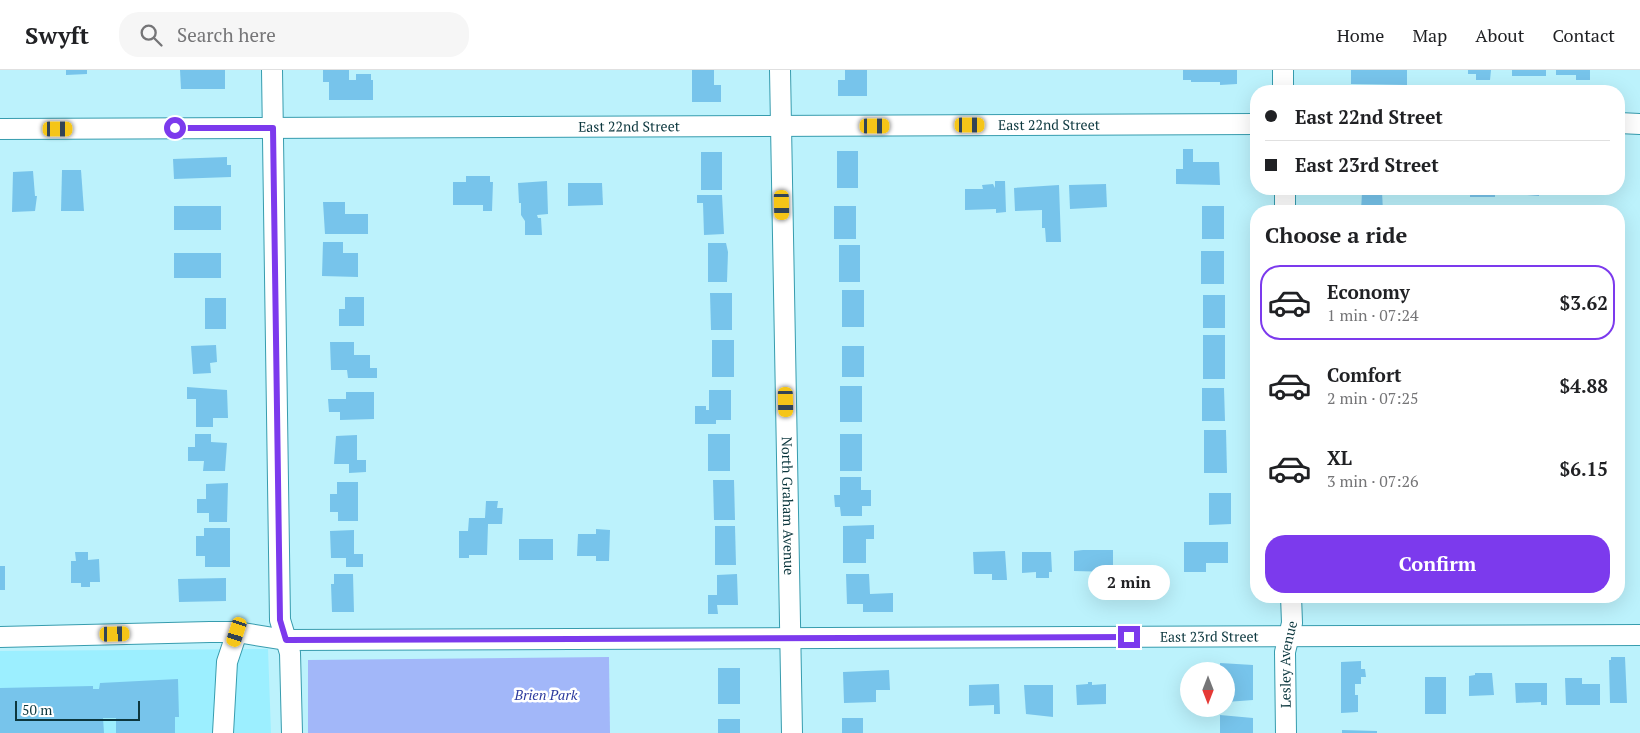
<!DOCTYPE html>
<html lang="en">
<head>
<meta charset="utf-8">
<style>
  body { margin:0; font-family:"PT Serif",serif; background:#f6f6f6; color:#202124; height:100vh; display:flex; flex-direction:column; font-size:19px; white-space:nowrap }
  * { box-sizing:border-box; margin:0 }
  p { font-size:16px; color:#757577 }
  .icon { flex:none; width:28px; height:28px; fill:none; stroke:currentColor; stroke-width:2; stroke-linecap:round; stroke-linejoin:round }
  .map { position:relative; flex:1; overflow:hidden }
  .drawer { position:absolute; left:1250px; top:135px; width:375px; height:398px; display:flex; flex-direction:column; background:#fff; border-radius:20px; box-shadow:0 5px 20px #0002 }
  .drawer>* { flex:none }
  .top-card { position:absolute; left:1250px; top:15px; width:375px; height:110px; border-radius:20px; box-shadow:0 5px 20px #0002; display:grid; align-content:center; height:110px; padding:0 15px; background:#fff }
  .needle { width:32px; rotate:180deg }
  .fabs { position:absolute; left:1180px; top:592px; display:grid; gap:10px }
  .fabs a { display:grid; place-items:center; width:55px; height:55px; border-radius:50%; background:#fff; box-shadow:0 5px 20px #0002; font-size:25px }
  .scale { position:absolute; left:15px; bottom:12px; width:125px; box-sizing:border-box; padding-left:5px; border:2px solid #0c373e; border-top:0; font-size:14px; line-height:18px; white-space:nowrap; color:#0c373e; -webkit-text-stroke:4px #fff; paint-order:stroke }
  .end { position:absolute; width:22px; height:22px; margin:-11px; border:6px solid #7c3aed; background:#fff; box-shadow:0 0 0 2px #fff }
  .from { border-radius:50% }
  .bubble { position:absolute; height:35px; border-radius:18px; background:#fff; box-shadow:0 5px 20px #0002; font-size:16px; font-weight:700; line-height:35px; text-align:center }
  .car { position:absolute; width:15px; height:30px; margin:-15px -8px; border-radius:6px; box-shadow:0 0 4px 1px #0007; background:linear-gradient(#f5c518 24%,#345 0 40%,#f5c518 0 76%,#345 0 86%,#f5c518 0) }
  .top-card b { display:flex; align-items:center; gap:18px; height:48px; font-size:19px }
  .top-card b+b { border-top:1px solid #e0e0e0 }
  .top-card i { width:12px; height:12px; background:#202124 }
  ul { padding:0; list-style:none }
  li { display:flex; align-items:center; gap:15px; height:75px; margin:0 10px 8px; padding:0 5px; border:2px solid transparent; border-radius:20px }
  li div { flex:1 }
  li b { display:block; font-size:19px }
  li em { font-style:normal; font-weight:700 }
  li.active { border-color:#7c3aed }
  li>.icon { width:45px; height:45px; stroke-width:1.5 }
  h2 { padding:0 15px; font-size:22px; line-height:60px }
  .button { display:flex; gap:10px; margin-top:auto; padding:10px 15px }
  .button a { flex:1; height:58px; border-radius:20px; background:#7c3aed; color:#fff; font-size:20px; font-weight:700; line-height:58px; text-align:center }
  header { display:flex; align-items:center; gap:30px; box-sizing:border-box; height:70px; padding:0 25px; background:#fff; border-bottom:1px solid #e0e0e0 }
  header strong { font-size:24px }
  nav { display:flex; gap:28px; margin-inline-start:auto; font-size:18px }
  .search { width:350px; height:45px; background:#f6f6f6; display:flex; align-items:center; gap:12px; box-sizing:border-box; padding:0 18px; border-radius:20px; color:#757577; font-size:19px }
  .map>svg:first-child { display:block }
  .built { fill:#9cefff }
  .green { fill:#a2b7f9 }
  .building { fill:#77c4eb }
  .lines { fill:none; stroke-linecap:round; stroke-linejoin:round }
  .minor-casing { stroke:#379cae; stroke-width:22 }
  .minor { stroke:#fff; stroke-width:20 }
  .route { stroke:#7c3aed; stroke-width:6 }
  .labels { text-anchor:middle; stroke-width:5; stroke-linejoin:round; paint-order:stroke }
  .street-label { font-size:14px; fill:#0c373e; stroke:#fff }
  .park-label { font-size:14px; font-style:italic; fill:#2c3a9e; stroke:#fff }
</style>
</head>
<body>
<header>
<strong>Swyft</strong>
<div class="search"><svg class="icon" aria-label="search" viewBox="0 0 24 24"><circle cx="10" cy="10" r="6"/><path d="M15 15l6 6"/></svg>Search here</div>
<nav><a>Home</a><a>Map</a><a>About</a><a>Contact</a></nav>
</header>
<div class="map">
<svg width="1640" height="663" viewBox="0 0 1640 663">
  <rect width="100%" height="100%" fill="#bcf2fc"/>
  <polygon class="built" points="268,579 271,663 0,663 0,581"/>
  <polygon class="green" points="609,587 610,663 308,663 308,590"/>
  <g class="building">
    <polygon points="66,0 87,0 87,4 66,5"/>
    <polygon points="180,0 225,0 225,19 181,19"/>
    <polygon points="323,0 349,0 349,10 356,10 356,4 371,4 371,10 373,10 373,30 329,30 329,12 323,12"/>
    <polygon points="692,0 714,0 714,15 721,15 721,32 692,32"/>
    <polygon points="845,0 867,0 867,26 838,26 838,10 845,10"/>
    <polygon points="1183,0 1237,0 1237,14 1220,15 1220,12 1191,12 1191,10 1183,10"/>
    <polygon points="1351,0 1407,0 1407,15 1351,14"/>
    <polygon points="1468,0 1491,0 1490,10 1476,10 1476,4 1468,4"/>
    <rect x="1512" y="0" width="34" height="6"/>
    <polygon points="1556,0 1590,0 1590,10 1576,10 1576,5 1556,5"/>
    <polygon points="1183,79 1193,79 1193,92 1219,92 1220,115 1176,114 1176,99 1183,99"/>
    <rect x="837" y="81" width="21" height="37"/>
    <rect x="701" y="82" width="21" height="38"/>
    <polygon points="227,87 227,95 231,95 231,107 174,109 173,89"/>
    <polygon points="62,100 81,100 84,141 61,141"/>
    <polygon points="33,101 35,126 37,126 35,141 12,142 13,102"/>
    <polygon points="466,106 490,106 490,112 493,112 492,141 483,141 483,135 453,135 453,112 466,112"/>
    <polygon points="547,111 548,144 537,145 538,148 541,148 542,165 525,165 525,151 521,145 521,133 519,133 518,113"/>
    <polygon points="995,111 1005,111 1006,142 996,143 996,139 965,140 965,119 983,119 982,115 993,114 995,118"/>
    <polygon points="568,113 602,113 603,135 568,136"/>
    <polygon points="1106,114 1107,137 1070,139 1069,115"/>
    <polygon points="1059,115 1061,172 1046,172 1045,158 1042,158 1042,140 1015,141 1014,118"/>
    <rect x="1470" y="119" width="25" height="8"/>
    <polygon points="1514,119 1539,119 1539,126 1514,124"/>
    <polygon points="1382,122 1383,141 1361,141 1362,123"/>
    <polygon points="697,125 722,125 724,164 704,165 703,133 697,133"/>
    <polygon points="323,132 345,132 345,144 368,144 368,164 325,164"/>
    <rect x="174" y="136" width="47" height="24"/>
    <rect x="834" y="136" width="22" height="33"/>
    <rect x="1202" y="136" width="22" height="33"/>
    <polygon points="323,172 343,172 343,183 358,183 358,207 322,206"/>
    <polygon points="708,173 726,173 728,182 727,212 708,212"/>
    <rect x="839" y="175" width="21" height="37"/>
    <rect x="1201" y="181" width="23" height="33"/>
    <rect x="174" y="183" width="47" height="25"/>
    <rect x="842" y="220" width="22" height="37"/>
    <polygon points="710,223 732,223 732,260 711,260"/>
    <rect x="1203" y="225" width="22" height="33"/>
    <polygon points="345,227 364,227 364,256 339,256 339,239 345,239"/>
    <rect x="205" y="228" width="21" height="31"/>
    <rect x="1203" y="265" width="22" height="44"/>
    <rect x="712" y="270" width="22" height="37"/>
    <polygon points="330,272 354,272 354,285 370,285 370,298 377,298 377,308 348,308 347,300 331,300"/>
    <polygon points="216,275 217,292 210,293 211,303 193,304 191,276"/>
    <rect x="842" y="276" width="22" height="31"/>
    <rect x="840" y="316" width="22" height="36"/>
    <polygon points="187,317 227,320 228,348 213,348 213,357 196,357 196,329 187,329"/>
    <polygon points="1202,318 1224,318 1225,351 1202,351"/>
    <polygon points="709,320 731,320 731,350 716,350 716,354 695,354 695,336 706,336 706,340 709,340"/>
    <polygon points="346,322 374,322 374,349 340,350 340,342 329,342 328,329 346,329"/>
    <polygon points="1204,360 1226,360 1227,403 1204,403"/>
    <polygon points="195,364 211,364 211,372 227,373 225,401 203,401 204,391 188,391 188,377 195,377"/>
    <rect x="708" y="364" width="22" height="37"/>
    <rect x="840" y="364" width="22" height="37"/>
    <polygon points="357,365 357,390 366,390 366,402 349,403 349,394 334,394 336,366"/>
    <polygon points="840,407 861,407 861,420 871,420 871,436 862,436 862,446 841,446 840,437 835,437 834,425 840,425"/>
    <polygon points="713,410 734,410 735,450 714,450"/>
    <polygon points="337,412 358,412 358,451 338,451 338,442 330,442 330,424 337,424"/>
    <polygon points="228,413 227,452 209,452 209,443 197,443 197,429 206,429 206,414"/>
    <polygon points="1209,423 1231,423 1231,454 1209,455"/>
    <polygon points="486,431 498,431 497,438 503,438 502,454 488,454 487,485 469,485 469,488 459,488 459,461 468,461 469,448 485,448"/>
    <polygon points="874,455 874,469 866,469 866,493 843,493 843,456"/>
    <polygon points="715,456 735,456 736,495 715,495"/>
    <polygon points="204,458 230,458 230,497 205,497 205,486 196,486 196,466 204,466"/>
    <polygon points="596,459 610,460 609,491 596,491 596,486 577,486 578,464 596,464"/>
    <polygon points="354,460 354,484 363,484 363,497 346,497 346,488 331,488 330,461"/>
    <rect x="519" y="469" width="34" height="21"/>
    <polygon points="1184,472 1228,472 1228,493 1206,493 1206,502 1184,502"/>
    <polygon points="1083,480 1113,480 1113,502 1074,501 1074,481"/>
    <polygon points="1005,481 1007,510 992,510 992,504 974,504 973,482"/>
    <polygon points="75,482 88,482 88,490 99,489 100,512 90,512 90,517 81,517 81,513 71,513 71,491 76,491"/>
    <polygon points="1022,482 1051,482 1052,502 1049,502 1049,508 1036,508 1036,502 1022,503"/>
    <rect x="0" y="496" width="5" height="24"/>
    <polygon points="334,504 353,504 354,542 332,542 331,514 334,514"/>
    <polygon points="737,504 738,535 717,535 718,544 708,544 708,525 717,525 717,505"/>
    <polygon points="846,504 869,504 870,524 893,523 893,542 863,542 863,534 847,534"/>
    <polygon points="226,508 226,531 179,532 178,509"/>
    <polygon points="1334,526 1377,526 1377,531 1340,532 1335,531"/>
    <polygon points="1611,587 1625,587 1627,633 1610,633 1609,590 1611,590"/>
    <polygon points="1361,591 1361,599 1365,599 1366,607 1361,607 1361,614 1355,614 1355,625 1358,625 1358,642 1341,643 1341,592"/>
    <polygon points="1220,593 1253,595 1253,630 1226,632 1226,601 1220,601"/>
    <rect x="718" y="598" width="22" height="36"/>
    <polygon points="889,600 890,620 876,620 876,632 844,633 843,602"/>
    <polygon points="1475,603 1492,603 1494,625 1469,626 1469,606 1475,605"/>
    <rect x="1425" y="607" width="21" height="37"/>
    <polygon points="1565,608 1582,608 1582,614 1600,614 1600,635 1566,635"/>
    <polygon points="178,609 179,647 175,647 175,663 116,663 116,648 103,648 104,663 0,663 0,618 93,616 93,619 99,619 100,613"/>
    <polygon points="1088,612 1092,612 1092,615 1106,614 1106,634 1077,635 1076,615 1088,614"/>
    <polygon points="1515,613 1547,613 1547,635 1541,635 1541,632 1516,633"/>
    <polygon points="999,614 1000,644 994,644 994,635 969,636 969,615"/>
    <polygon points="1024,615 1053,615 1053,647 1026,644"/>
    <polygon points="1220,645 1253,648 1253,663 1220,663"/>
    <rect x="842" y="648" width="21" height="15"/>
    <rect x="718" y="649" width="22" height="14"/>
    <polygon points="1342,660 1377,661 1377,663 1342,663"/>
  </g>
  <g class="lines">
    <g class="minor-casing">
      <g id="minor">
        <polyline points="272,0 280,550 290,583 292,663"/>
        <path id="s1" d="M 780,0 L 792,663"/>
        <polyline points="1283,0 1283,21"/>
        <polyline points="1619,53 1640,54"/>
        <path id="s2" d="M 0,59 L 1256,54"/>
        <polyline points="1285,119 1285,141"/>
        <path id="s3" d="M 0,567 L 210,562 L 237,562 L 286,570 L 1640,565"/>
        <polyline points="223,663 227,592 237,562"/>
        <path id="s4" d="M 1286,663 L 1285,582 L 1292,553 L 1291,526"/>
      </g>
    </g>
    <use href="#minor" class="minor"/>
  </g>
  <g class="lines">
    <polyline class="route" points="175,58 273,58 280,550 286,570 1129,567"/>
  </g>
  <g class="labels">
    <g class="street-label">
      <text dy="5" stroke="none"><textPath href="#s2" startOffset="1049">East 22nd Street</textPath></text>
      <text dy="5" stroke="none"><textPath href="#s2" startOffset="629">East 22nd Street</textPath></text>
      <text dy="5" stroke="none"><textPath href="#s1" startOffset="436">North Graham Avenue</textPath></text>
      <text dy="5" stroke="none"><textPath href="#s3" startOffset="1210">East 23rd Street</textPath></text>
      <text dy="5" stroke="none"><textPath href="#s4" startOffset="69">Lesley Avenue</textPath></text>
    </g>
    <g class="park-label">
      <text x="546" y="630">Brien Park</text>
    </g>
  </g>
</svg>
<div class="fabs">
<a><svg class="needle" viewBox="-14 -14 28 28"><path d="M0-13l5 13h-10z" fill="#e53935"/><path d="M0 13l5-13h-10z" fill="#757577"/></svg></a>
</div>
<div class="scale">50 m</div>
<i class="end from" style="left:175px;top:58px"></i>
<i class="end" style="left:1129px;top:567px"></i>
<div class="bubble" style="left:1088px;top:495px;width:82px">2 min</div>
<i class="car" style="left:970px;top:55px;rotate:90deg"></i>
<i class="car" style="left:875px;top:56px;rotate:90deg"></i>
<i class="car" style="left:58px;top:59px;rotate:90deg"></i>
<i class="car" style="left:782px;top:135px;rotate:179deg"></i>
<i class="car" style="left:786px;top:332px;rotate:179deg"></i>
<i class="car" style="left:237px;top:562px;rotate:198deg"></i>
<i class="car" style="left:115px;top:564px;rotate:89deg"></i>
<div class="top-card">
<b><i class="from"></i>East 22nd Street</b>
<b><i></i>East 23rd Street</b>
</div>
<section class="drawer">
<h2>Choose a ride</h2>
<ul>
<li class="active"><svg class="icon" aria-label="car" viewBox="0 0 24 24"><path d="M5 17H2v-5l4-1 3-4h7l3 4 3 1v5h-3M9 17h6M6 11h13"/><circle cx="7" cy="17" r="2"/><circle cx="17" cy="17" r="2"/></svg><div><b>Economy</b><p>1 min · 07:24</p></div><em>$3.62</em></li>
<li><svg class="icon" aria-label="car" viewBox="0 0 24 24"><path d="M5 17H2v-5l4-1 3-4h7l3 4 3 1v5h-3M9 17h6M6 11h13"/><circle cx="7" cy="17" r="2"/><circle cx="17" cy="17" r="2"/></svg><div><b>Comfort</b><p>2 min · 07:25</p></div><em>$4.88</em></li>
<li><svg class="icon" aria-label="car" viewBox="0 0 24 24"><path d="M5 17H2v-5l4-1 3-4h7l3 4 3 1v5h-3M9 17h6M6 11h13"/><circle cx="7" cy="17" r="2"/><circle cx="17" cy="17" r="2"/></svg><div><b>XL</b><p>3 min · 07:26</p></div><em>$6.15</em></li>
</ul>
<div class="button"><a>Confirm</a></div>
</section>
</div>
</body>
</html>
